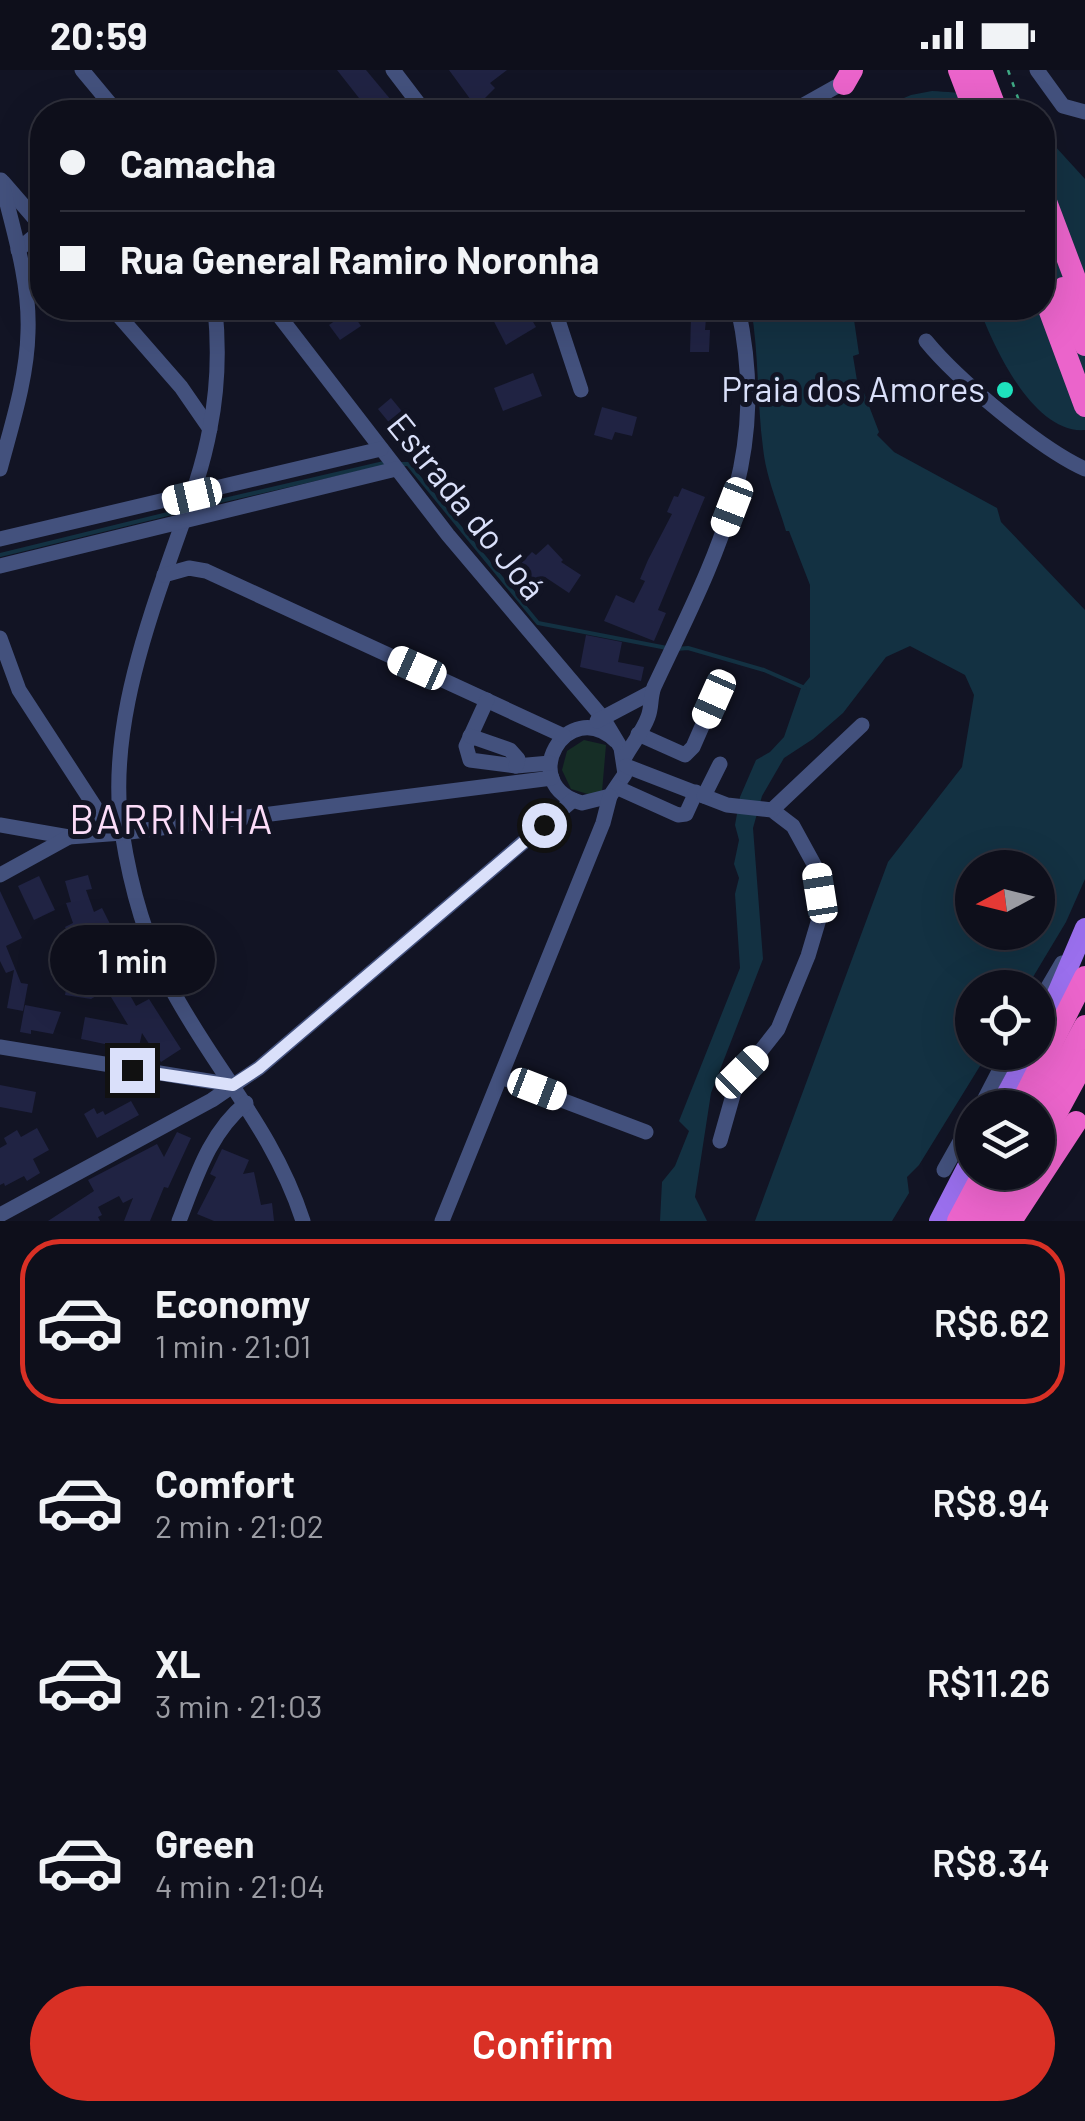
<!DOCTYPE html>
<html lang="en">
<head>
<meta charset="utf-8">
<style>
  body { margin:0; font-family:Barlow,sans-serif; background:#171824; color:#f1f3f6; height:100vh; display:flex; flex-direction:column; font-size:38px; white-space:nowrap }
  * { box-sizing:border-box; margin:0 }
  p { font-size:32px; color:#9b9ca3 }
  .icon { flex:none; width:55px; height:55px; fill:none; stroke:currentColor; stroke-width:2; stroke-linecap:round; stroke-linejoin:round }
  .map { position:relative; height:1151px; overflow:hidden }
  .panel { display:flex; flex-direction:column; background:#0e0f1b; flex:1 }
  .panel>* { flex:none }
  .hud { position:absolute; left:30px; top:30px; width:1025px; height:220px; border-radius:40px; box-shadow:0 10px 40px #0002,0 0 0 2px #2e2f3a; display:grid; align-content:center; height:220px; padding:0 30px; background:#0e0f1b }
  .needle { width:65px; rotate:263deg }
  .tools { position:absolute; left:955px; top:780px; display:grid; gap:20px }
  .tools a { display:grid; place-items:center; width:100px; height:100px; border-radius:50%; background:#0e0f1b; box-shadow:0 10px 40px #0002,0 0 0 2px #2e2f3a; font-size:50px }
  .end { position:absolute; width:45px; height:45px; margin:-22px; border:12px solid #dae0fa; background:#111; box-shadow:0 0 0 5px #111 }
  .from { border-radius:50% }
  .bubble { position:absolute; height:70px; border-radius:35px; background:#0e0f1b; box-shadow:0 10px 40px #0002,0 0 0 2px #2e2f3a; font-size:32px; font-weight:600; line-height:70px; text-align:center }
  .car { position:absolute; width:30px; height:60px; margin:-30px -15px; border-radius:12px; box-shadow:0 0 8px 2px #0007; background:linear-gradient(#fff 24%,#345 0 40%,#fff 0 76%,#345 0 86%,#fff 0) }
  .hud b { display:flex; align-items:center; gap:35px; height:95px; font-size:38px }
  .hud b+b { border-top:2px solid #2e2f3a }
  .hud i { width:25px; height:25px; background:#f1f3f6 }
  ul { padding:18px 0 0; list-style:none }
  li { display:flex; align-items:center; gap:30px; height:165px; margin:0 20px 15px; padding:0 10px; border:5px solid transparent; border-radius:40px }
  li div { flex:1 }
  li b { display:block; font-size:38px }
  li em { font-style:normal; font-weight:600 }
  li.active { border-color:#d93025 }
  li>.icon { width:90px; height:90px; stroke-width:1.5 }
  .cta { display:flex; gap:20px; margin-top:auto; padding:20px 30px }
  .cta a { flex:1; height:115px; border-radius:60px; background:#d93025; color:#fff; font-size:40px; font-weight:600; line-height:115px; text-align:center }
  .status { display:flex; justify-content:space-between; align-items:center; height:70px; padding:0 50px; background:#0e0f1b; direction:ltr }
  .status svg { height:28px; fill:currentColor }
  .map>svg:first-child { display:block }
  .green { fill:#162e26 }
  .water { fill:#133142; fill-rule:evenodd }
  .lines { fill:none; stroke-linecap:round; stroke-linejoin:round }
  .stream { stroke:#133142; stroke-width:4 }
  .building { fill:#202343 }
  .path { stroke:#3faa85; stroke-width:2.5; stroke-dasharray:5 8; stroke-linecap:butt }
  .minor { stroke:#43517d; stroke-width:15 }
  .major { stroke:#9a6fed; stroke-width:20 }
  .highway { stroke:#eb64cb; stroke-width:22 }
  .route { stroke:#dae0fa; stroke-width:12 }
  .poi-dot { fill:#1ee2be; stroke:#121424; stroke-width:4 }
  .labels { text-anchor:middle; stroke-width:10; stroke-linejoin:round; paint-order:stroke }
  .poi-label { font-size:35px; fill:#dae0fa; stroke:#121424; text-anchor:end }
  .street-label { font-size:35px; fill:#dae0fa; stroke:#121424 }
  .quarter-label { font-size:40px; letter-spacing:2.5px; fill:#fbdcf8; stroke:#121424 }
</style>
</head>
<body>
<div class="status"><b>20:59</b><svg viewBox="0 0 49 12"><path d="M0 12V9h3v3zM5 12V6h3v6zM10 12V3h3v9zM15 12V0h3v12zM26 1h20v11H26zM47 4h2v5h-2z"/></svg></div>
<div class="map">
<svg width="1085" height="1151" viewBox="0 0 1085 1151">
  <rect width="100%" height="100%" fill="#121424"/>
  <polygon class="green" points="584,670 606,675 602,722 591,725 571,719 562,700 567,681"/>
  <g class="water">
    <path d="M 932,21 C 962,23 997,24 1022,42 L 871,42 L 911,25 Z"/>
    <path d="M 1043,63 L 1085,109 L 1085,360 C 1033,364 994,277 979,238 L 1042,238 Z"/>
    <path d="M 751,238 L 847,238 L 853,243 L 859,284 L 853,286 L 859,323 L 864,323 L 879,362 L 877,365 L 894,382 L 997,438 L 1001,452 L 1085,540 L 1085,809 L 1066,852 L 1027,917 L 972,918 L 972,982 L 988,983 L 919,1095 L 907,1107 L 909,1123 L 892,1151 L 755,1151 L 888,792 L 962,697 L 974,625 L 965,605 L 910,576 L 886,587 L 843,643 L 813,669 L 784,688 L 762,726 L 753,758 L 763,889 L 711,1023 L 695,1127 L 707,1151 L 660,1151 L 662,1112 L 675,1096 L 689,1061 L 679,1051 L 740,898 L 735,824 L 739,808 L 734,794 L 739,770 L 735,755 L 740,727 L 756,690 L 770,682 L 784,667 L 801,618 L 810,607 L 810,515 L 789,461 L 786,461 C 778,434 766,407 763,378 C 757,331 759,284 751,238 ZM 972,798 L 1038,798 L 1038,862 L 972,862 Z"/>
  </g>
  <g class="lines">
    <g class="stream">
      <polyline points="399,394 408,394 538,553 667,578"/>
      <polyline points="194,437 384,393"/>
      <polyline points="0,485 180,441"/>
      <polyline points="676,579 688,578 764,600 805,618"/>
    </g>
  </g>
  <g class="building">
    <polygon points="337,0 366,0 401,42 370,42"/>
    <polygon points="449,0 507,0 490,13 495,18 476,37"/>
    <polygon points="487,238 525,238 536,257 506,275"/>
    <polygon points="682,238 707,238 705,260 710,260 709,282 690,282 691,247 681,247"/>
    <polygon points="350,240 361,256 340,270 329,255"/>
    <polygon points="533,303 542,326 503,341 494,318"/>
    <polygon points="391,328 409,350 396,361 378,339"/>
    <polygon points="602,337 637,347 632,366 615,362 612,370 594,365"/>
    <polygon points="682,418 705,427 658,540 666,543 654,571 604,551 616,525 634,533 645,511 640,509 648,490 672,444 667,442 674,426 678,427"/>
    <polygon points="548,474 563,490 561,492 581,505 569,523 545,507 535,516 517,497 532,482 536,485"/>
    <polygon points="586,565 622,572 618,592 644,597 641,611 580,597"/>
    <polygon points="88,805 92,819 86,820 94,842 102,838 114,862 87,876 111,917 91,929 65,925 69,902 84,894 65,857 73,853 66,833 71,832 65,811"/>
    <polygon points="39,806 55,840 34,850 18,816"/>
    <polygon points="0,821 22,868 6,876 21,913 28,914 23,941 7,938 14,900 6,903 0,891"/>
    <polygon points="126,918 136,936 149,929 181,979 161,992 142,963 138,981 81,969 85,947 128,955 111,927"/>
    <polygon points="25,935 61,942 53,964 31,960 31,964 20,962"/>
    <polygon points="0,1015 36,1022 32,1043 0,1037"/>
    <polygon points="131,1031 139,1045 97,1068 84,1044 94,1038 97,1044 103,1041 105,1045"/>
    <polygon points="37,1058 49,1080 33,1089 40,1103 27,1111 24,1106 5,1116 4,1113 0,1115 0,1078 7,1074 4,1068 17,1060 21,1067"/>
    <polygon points="177,1062 191,1068 168,1118 164,1117 150,1151 124,1151 133,1128 123,1133 119,1126 98,1137 102,1145 98,1147 100,1151 48,1151 94,1121 88,1110 157,1074 164,1087"/>
    <polygon points="222,1079 249,1090 243,1104 254,1102 261,1135 272,1133 274,1151 214,1151 197,1144 216,1107 210,1104"/>
  </g>
  <g class="lines">
    <polyline class="path" points="1008,0 1023,42"/>
    <g class="minor">
      <polyline points="82,0 117,42"/>
      <polyline points="393,0 425,42"/>
      <polyline points="1037,0 1063,36 1085,42"/>
      <polyline points="791,42 848,10"/>
      <polyline points="3,112 42,157"/>
      <polyline points="18,180 31,169 42,167"/>
      <polyline points="112,238 181,317 210,359"/>
      <path d="M 215,238 C 219,278 218,318 210,358 C 201,408 181,455 165,503 C 137,583 109,677 122,762 C 130,813 145,869 169,914 C 212,997 273,1058 303,1151"/>
      <path d="M 273,238 L 448,465 L 603,648 L 621,678 L 625,704 L 610,726 L 582,733 C 515,715 567,624 616,671"/>
      <polyline points="554,238 581,320"/>
      <path d="M 926,271 C 957,309 1040,379 1085,399"/>
      <path d="M 0,399 C 12,354 27,308 28,262 C 30,211 13,159 1,110"/>
      <polyline points="0,469 381,379"/>
      <polyline points="0,496 396,399"/>
      <polyline points="164,505 189,498 206,501 564,666"/>
      <polyline points="0,568 19,620 112,763"/>
      <polyline points="487,630 466,676 470,690 516,696 550,693"/>
      <polyline points="597,651 652,622"/>
      <polyline points="638,664 685,685 693,677 714,629"/>
      <polyline points="470,666 510,680 518,689 516,696"/>
      <path d="M 625,687 C 632,674 643,661 648,647 C 652,637 650,627 654,617 C 716,485 771,389 738,238"/>
      <polyline points="626,696 727,735 772,740 793,756 816,798 819,849 808,886 778,959 737,1011 720,1071"/>
      <polyline points="618,718 678,745 686,744 696,722"/>
      <polyline points="704,726 720,694"/>
      <polyline points="772,740 862,655"/>
      <polyline points="0,755 69,767 122,763 552,708"/>
      <polyline points="0,805 69,767"/>
      <polyline points="1038,934 1062,893"/>
      <polyline points="0,977 233,1015"/>
      <polyline points="501,1007 646,1062"/>
      <polyline points="980,1038 1009,982"/>
      <polyline points="944,1100 962,1068 972,1057"/>
      <polyline points="0,1145 212,1030 259,998 573,730"/>
      <path d="M 179,1151 C 196,1108 209,1063 246,1033"/>
      <polyline points="442,1151 603,753 610,726"/>
    </g>
    <g class="major">
      <polyline points="1038,968 1085,858"/>
      <polyline points="999,1038 1029,982"/>
      <polyline points="939,1151 972,1087"/>
    </g>
    <g class="highway">
      <polyline points="959,0 975,42"/>
      <polyline points="981,0 997,42"/>
      <polyline points="844,14 852,0"/>
      <polyline points="1042,121 1085,235"/>
      <polyline points="1063,218 1085,275"/>
      <polyline points="1042,220 1085,336"/>
      <polyline points="1019,1038 1085,907"/>
      <polyline points="1038,1043 1085,956"/>
      <polyline points="1038,1077 1085,990"/>
      <polyline points="958,1151 984,1102"/>
      <polyline points="975,1151 1004,1102"/>
      <polyline points="994,1151 1022,1102"/>
      <polyline points="1011,1151 1076,1052"/>
    </g>
  </g>
  <g class="lines">
    <polyline class="route" points="132,1000 233,1015 259,998 544,755"/>
  </g>
  <circle class="poi-dot" cx="1005" cy="320" r="10"/>
  <g class="labels">
    <g class="poi-label">
      <text x="985" y="332">Praia dos Amores</text>
    </g>
    <g class="street-label">
      <text transform="translate(466 437) rotate(51)" y="12">Estrada do Joá</text>
    </g>
    <g class="quarter-label">
      <text x="172" y="764">BARRINHA</text>
    </g>
  </g>
</svg>
<div class="tools">
<a><svg class="needle" viewBox="-14 -14 28 28"><path d="M0-13l5 13h-10z" fill="#e53935"/><path d="M0 13l5-13h-10z" fill="#9b9ca3"/></svg></a>
<a><svg class="icon" aria-label="locate" viewBox="0 0 24 24"><circle cx="12" cy="12" r="6"/><path d="M12 2v4M12 18v4M2 12h4M18 12h4"/></svg></a>
<a><svg class="icon" aria-label="layers" viewBox="0 0 24 24"><path d="M12 4l9 5-9 5-9-5zM3 14l9 5 9-5"/></svg></a>
</div>
<i class="end from" style="left:544px;top:755px"></i>
<i class="end" style="left:132px;top:1000px"></i>
<div class="bubble" style="left:50px;top:855px;width:165px">1 min</div>
<i class="car" style="left:192px;top:426px;rotate:257deg"></i>
<i class="car" style="left:732px;top:437px;rotate:201deg"></i>
<i class="car" style="left:417px;top:598px;rotate:294deg"></i>
<i class="car" style="left:714px;top:629px;rotate:204deg"></i>
<i class="car" style="left:820px;top:823px;rotate:351deg"></i>
<i class="car" style="left:742px;top:1002px;rotate:45deg"></i>
<i class="car" style="left:537px;top:1019px;rotate:111deg"></i>
<div class="hud">
<b><i class="from"></i>Camacha</b>
<b><i></i>Rua General Ramiro Noronha</b>
</div>
</div>
<section class="panel">
<ul>
<li class="active"><svg class="icon" aria-label="car" viewBox="0 0 24 24"><path d="M5 17H2v-5l4-1 3-4h7l3 4 3 1v5h-3M9 17h6M6 11h13"/><circle cx="7" cy="17" r="2"/><circle cx="17" cy="17" r="2"/></svg><div><b>Economy</b><p>1 min · 21:01</p></div><em>R$6.62</em></li>
<li><svg class="icon" aria-label="car" viewBox="0 0 24 24"><path d="M5 17H2v-5l4-1 3-4h7l3 4 3 1v5h-3M9 17h6M6 11h13"/><circle cx="7" cy="17" r="2"/><circle cx="17" cy="17" r="2"/></svg><div><b>Comfort</b><p>2 min · 21:02</p></div><em>R$8.94</em></li>
<li><svg class="icon" aria-label="car" viewBox="0 0 24 24"><path d="M5 17H2v-5l4-1 3-4h7l3 4 3 1v5h-3M9 17h6M6 11h13"/><circle cx="7" cy="17" r="2"/><circle cx="17" cy="17" r="2"/></svg><div><b>XL</b><p>3 min · 21:03</p></div><em>R$11.26</em></li>
<li><svg class="icon" aria-label="car" viewBox="0 0 24 24"><path d="M5 17H2v-5l4-1 3-4h7l3 4 3 1v5h-3M9 17h6M6 11h13"/><circle cx="7" cy="17" r="2"/><circle cx="17" cy="17" r="2"/></svg><div><b>Green</b><p>4 min · 21:04</p></div><em>R$8.34</em></li>
</ul>
<div class="cta"><a>Confirm</a></div>
</section>
</body>
</html>
